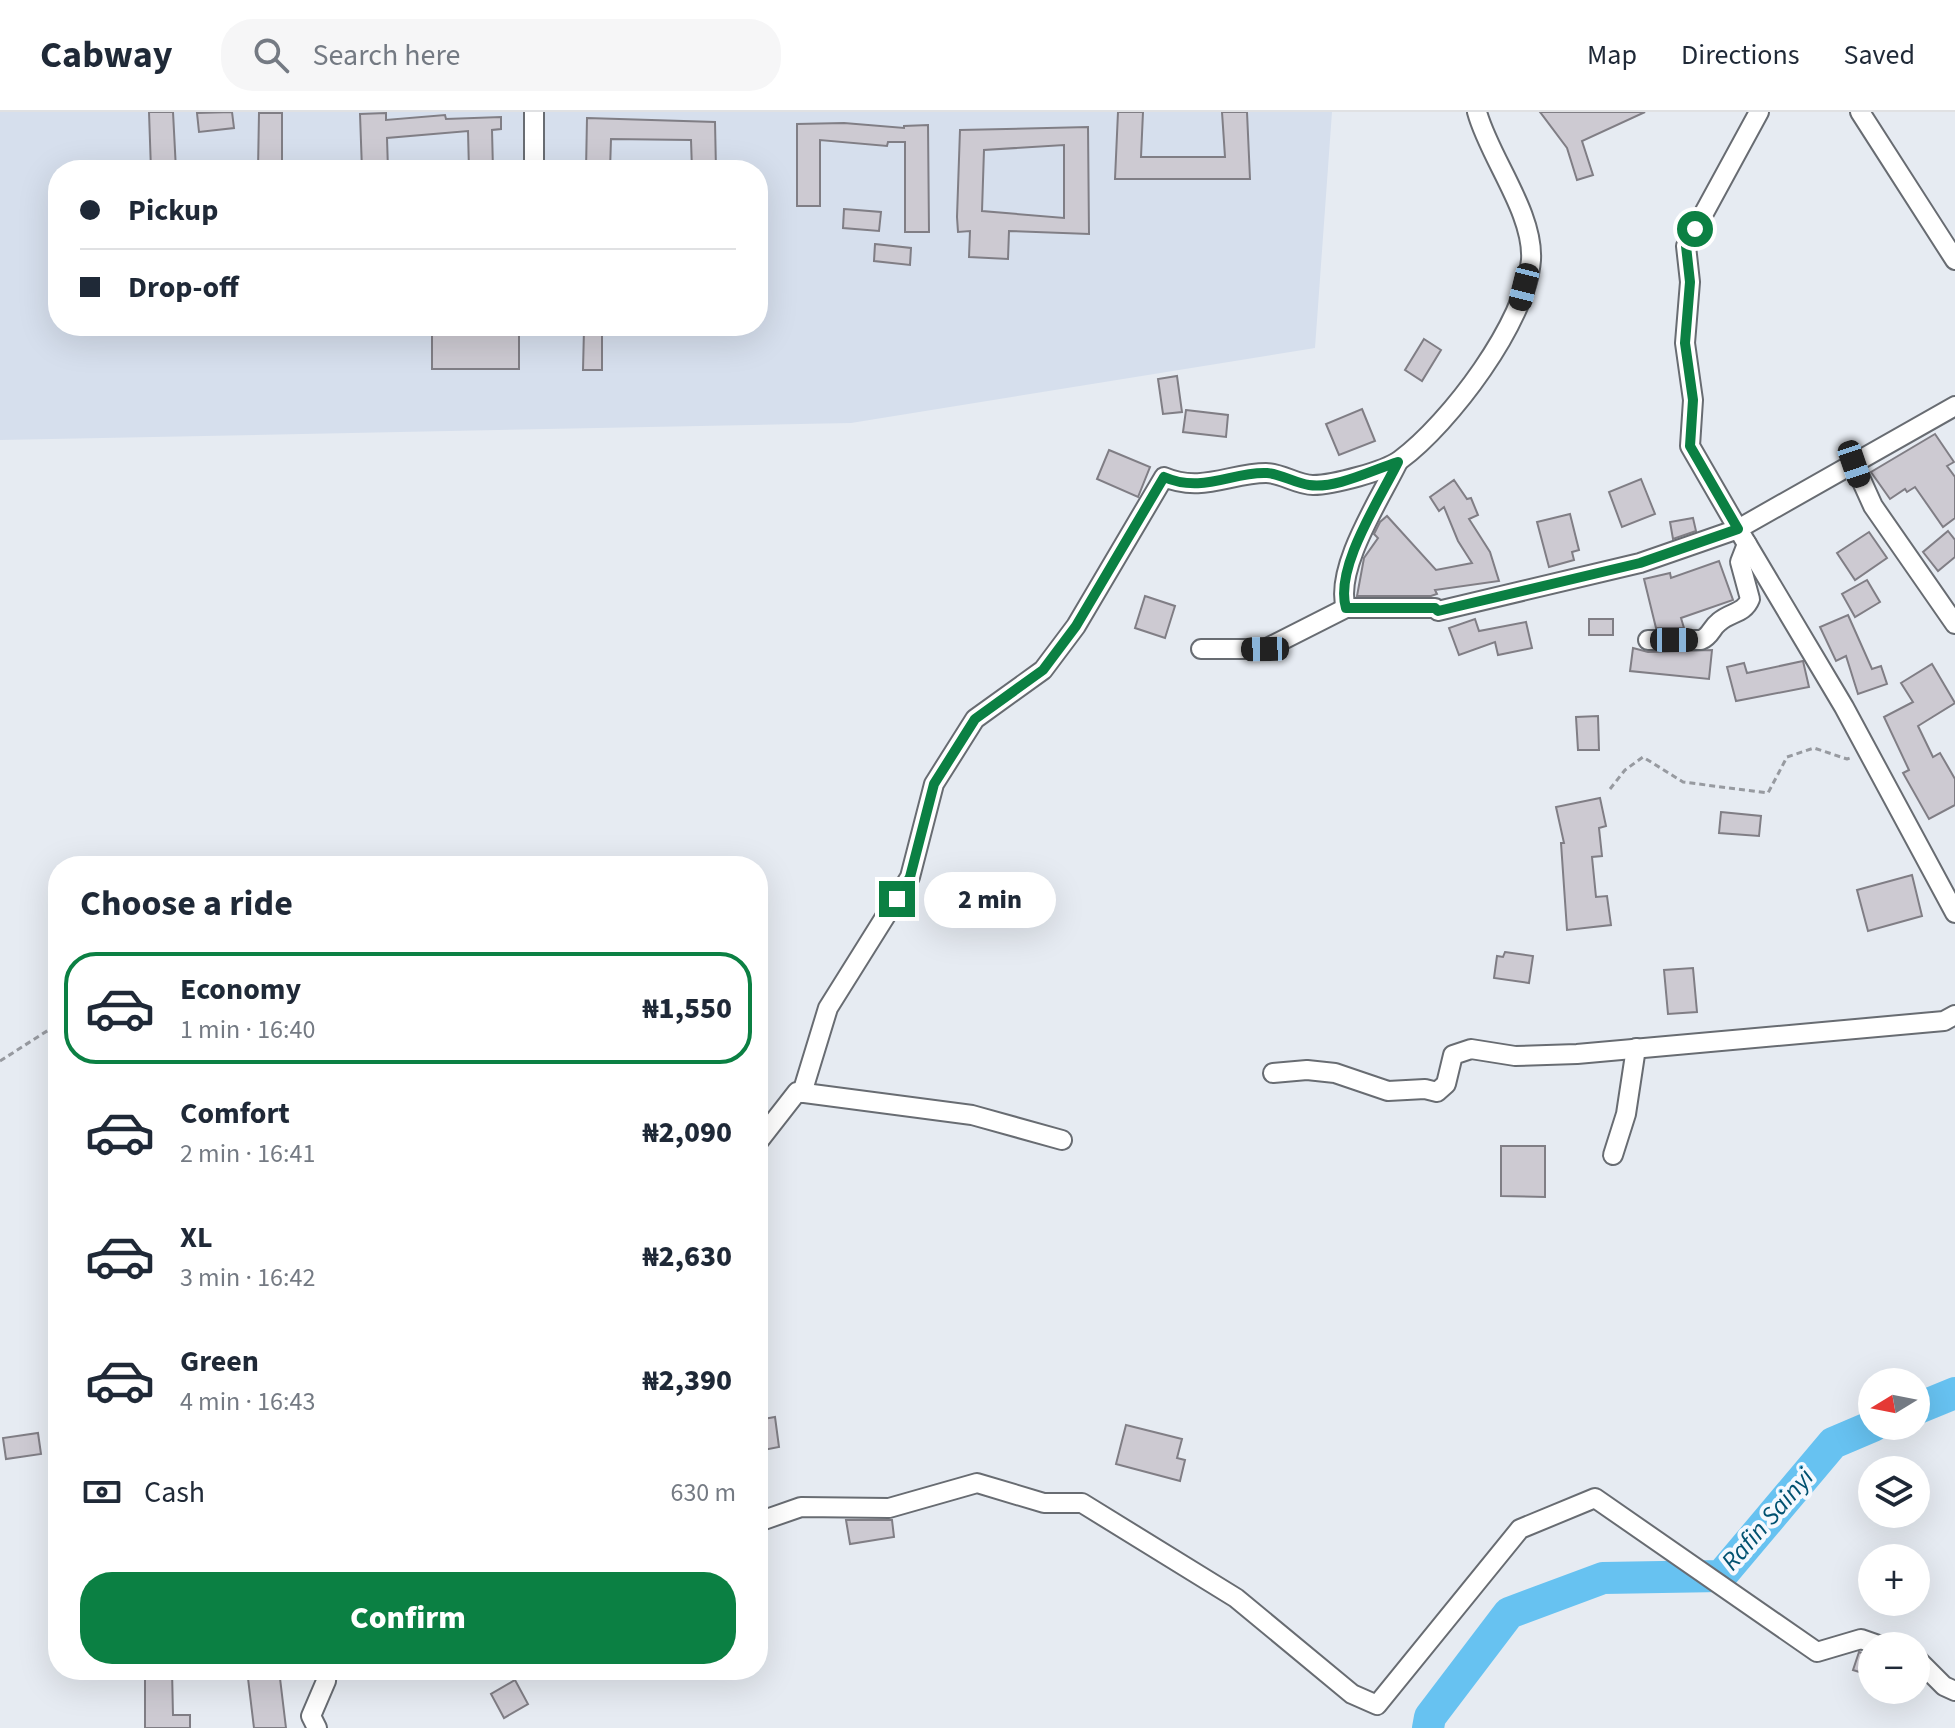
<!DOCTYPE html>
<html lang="en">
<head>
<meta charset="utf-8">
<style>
  body { margin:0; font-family:"Source Sans 3",sans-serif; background:#f6f6f7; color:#1f2937; height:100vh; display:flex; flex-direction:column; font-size:30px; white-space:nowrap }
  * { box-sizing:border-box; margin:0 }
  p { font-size:26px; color:#747a83 }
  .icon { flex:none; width:44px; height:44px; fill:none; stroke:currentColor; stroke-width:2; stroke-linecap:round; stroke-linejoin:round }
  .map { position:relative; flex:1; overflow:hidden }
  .drawer { position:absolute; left:48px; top:744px; width:720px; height:824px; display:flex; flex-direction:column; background:#fff; border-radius:32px; box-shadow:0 8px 32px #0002 }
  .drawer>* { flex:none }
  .guide { position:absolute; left:48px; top:48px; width:720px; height:176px; border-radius:32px; box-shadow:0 8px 32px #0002; display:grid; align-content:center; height:176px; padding:0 32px; background:#fff }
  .needle { width:52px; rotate:260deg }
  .fabs { position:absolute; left:1858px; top:1256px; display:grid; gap:16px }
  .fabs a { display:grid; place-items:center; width:72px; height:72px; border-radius:50%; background:#fff; box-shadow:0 8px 32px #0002; font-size:40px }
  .end { position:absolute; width:36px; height:36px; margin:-18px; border:10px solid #0b8043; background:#fff; box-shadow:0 0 0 4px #fff }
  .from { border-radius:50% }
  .bubble { position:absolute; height:56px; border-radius:28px; background:#fff; box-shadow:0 8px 32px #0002; font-size:26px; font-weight:800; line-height:56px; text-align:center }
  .car { position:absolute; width:24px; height:48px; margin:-24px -12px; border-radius:10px; box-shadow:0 0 6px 2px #0007; background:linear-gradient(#222 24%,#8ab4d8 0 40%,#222 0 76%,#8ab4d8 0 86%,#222 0) }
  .guide b { display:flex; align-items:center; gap:28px; height:76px; font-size:30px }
  .guide b+b { border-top:2px solid #e0e1e3 }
  .guide i { width:20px; height:20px; background:#1f2937 }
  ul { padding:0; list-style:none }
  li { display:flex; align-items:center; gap:24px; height:112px; margin:0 16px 12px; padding:0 16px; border:4px solid transparent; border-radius:32px }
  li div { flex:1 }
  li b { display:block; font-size:30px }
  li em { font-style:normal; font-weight:800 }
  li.current { border-color:#0b8043 }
  li>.icon { width:72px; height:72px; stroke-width:1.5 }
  h2 { padding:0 32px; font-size:36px; line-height:96px }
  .pay { display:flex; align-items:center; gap:20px; height:88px; padding:0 32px; font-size:30px }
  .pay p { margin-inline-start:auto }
  .cta { display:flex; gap:16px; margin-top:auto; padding:16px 32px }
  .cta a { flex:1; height:92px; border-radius:32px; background:#0b8043; color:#fff; font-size:32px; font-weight:800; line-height:92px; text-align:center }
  header { display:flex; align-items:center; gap:48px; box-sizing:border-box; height:112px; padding:0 40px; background:#fff; border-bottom:2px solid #e0e1e3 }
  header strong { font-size:38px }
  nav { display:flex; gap:44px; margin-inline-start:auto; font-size:28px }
  .search { width:560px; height:72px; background:#f6f6f7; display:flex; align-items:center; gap:20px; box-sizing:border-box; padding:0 28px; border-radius:32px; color:#747a83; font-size:30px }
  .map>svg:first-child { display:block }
  .built { fill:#d6dfed; fill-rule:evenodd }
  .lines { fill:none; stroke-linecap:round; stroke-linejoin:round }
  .river { stroke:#67c2f1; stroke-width:32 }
  .building { fill:#cdcad2; stroke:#807e85; stroke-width:2; fill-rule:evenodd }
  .minor-casing { stroke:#686c72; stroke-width:22 }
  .path { stroke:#979aa0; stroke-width:3; stroke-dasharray:6 4; stroke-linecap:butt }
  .minor { stroke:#fff; stroke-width:18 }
  .route { stroke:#0b8043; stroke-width:10 }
  .labels { text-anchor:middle; stroke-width:8; stroke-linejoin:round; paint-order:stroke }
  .water-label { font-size:26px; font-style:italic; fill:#015170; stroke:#f4f8fe }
</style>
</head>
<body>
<header>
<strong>Cabway</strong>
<div class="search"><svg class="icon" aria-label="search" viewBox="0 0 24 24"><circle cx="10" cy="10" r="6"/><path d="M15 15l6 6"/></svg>Search here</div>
<nav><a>Map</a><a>Directions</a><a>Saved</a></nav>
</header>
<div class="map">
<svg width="1955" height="1616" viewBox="0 0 1955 1616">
  <rect width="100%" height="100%" fill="#e6ebf2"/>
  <path class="built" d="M 0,0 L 1332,0 L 1315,236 L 851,311 L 0,328 ZM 58,58 L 758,58 L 758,214 L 58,214 Z"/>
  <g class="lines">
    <g class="river">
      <polyline points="1916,1297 1955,1281"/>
      <polyline points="1428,1616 1430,1605 1509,1501 1603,1466 1721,1464 1833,1331 1873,1314"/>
    </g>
  </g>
  <g class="building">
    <polygon points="149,0 173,0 176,58 151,58"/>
    <polygon points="232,0 234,16 199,20 197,1"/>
    <polygon points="1118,0 1143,0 1141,45 1225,45 1222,0 1247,0 1250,67 1115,67"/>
    <polygon points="1540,0 1645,0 1582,29 1593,63 1577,68 1567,36"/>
    <polygon points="259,1 282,1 282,58 258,58"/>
    <polygon points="386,1 386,8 445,3 446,7 501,5 501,17 492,18 493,58 469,58 468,19 387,26 388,58 362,58 360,2"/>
    <polygon points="587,6 715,10 716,58 692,58 691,28 611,27 610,58 586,58"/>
    <polygon points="844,11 904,16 904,14 928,13 929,120 905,120 905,30 888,30 887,34 820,28 820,94 797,94 797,12"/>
    <path d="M 1088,15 L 1089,122 L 1009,119 L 1008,147 L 969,145 L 970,119 L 958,120 L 957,105 L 960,18 ZM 1064,33 L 1064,106 L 982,99 L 984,38 Z"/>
    <polygon points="844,97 881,100 879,119 843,116"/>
    <polygon points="875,132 911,136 910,153 874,149"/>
    <rect x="432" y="214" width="87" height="43"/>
    <polygon points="584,217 602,217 602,258 583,258"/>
    <polygon points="1424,227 1441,238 1422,269 1405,258"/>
    <polygon points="1177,264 1182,300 1163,302 1158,267"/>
    <polygon points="1362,297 1375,329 1339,343 1326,312"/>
    <polygon points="1186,298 1228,303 1226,325 1183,320"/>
    <polygon points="1935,322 1954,350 1947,354 1955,365 1955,406 1943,415 1915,375 1907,380 1905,377 1890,387 1871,360"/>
    <polygon points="1109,338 1150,355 1138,385 1097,367"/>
    <polygon points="1641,367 1655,402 1622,415 1609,380"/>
    <polygon points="1454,368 1467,387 1471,386 1478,403 1469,407 1490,440 1499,469 1435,478 1437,482 1431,484 1357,484 1364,446 1378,426 1374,422 1380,410 1387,404 1436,458 1472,451 1458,429 1444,395 1439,399 1430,385"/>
    <polygon points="1570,402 1579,438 1572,440 1574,448 1549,455 1537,410"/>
    <polygon points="1693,406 1696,419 1673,427 1670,410"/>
    <polygon points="1948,419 1955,428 1955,445 1938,459 1923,440"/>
    <polygon points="1869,420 1887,446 1855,468 1837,441"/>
    <polygon points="1719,449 1733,488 1681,506 1684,516 1656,516 1644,467 1670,461 1671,466"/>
    <polygon points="1867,468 1880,490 1855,505 1842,482"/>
    <polygon points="1145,484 1175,494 1165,526 1135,516"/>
    <polygon points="1848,503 1872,557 1881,554 1887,572 1858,582 1846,544 1836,549 1820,515"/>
    <polygon points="1475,507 1479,519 1526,510 1532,536 1498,543 1495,530 1459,543 1449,516"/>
    <rect x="1589" y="507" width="24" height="16"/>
    <polygon points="1633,536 1648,540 1712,538 1709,567 1630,559"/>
    <polygon points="1803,549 1809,575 1736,589 1727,555 1744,551 1747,561"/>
    <polygon points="1932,552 1955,591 1918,614 1933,645 1940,641 1955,667 1955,693 1929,707 1903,661 1909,658 1884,605 1913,590 1901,571"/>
    <polygon points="1598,604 1599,638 1578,638 1576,605"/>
    <polygon points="1600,686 1606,714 1599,716 1602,744 1592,745 1596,785 1607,784 1611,813 1567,818 1561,731 1564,731 1556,695"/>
    <polygon points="1721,700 1761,704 1759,724 1719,721"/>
    <polygon points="1912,763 1922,804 1868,819 1857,778"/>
    <polygon points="1505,840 1533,844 1529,871 1494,866 1497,844 1503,845"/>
    <polygon points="1693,856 1697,900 1668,902 1664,858"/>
    <polygon points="1501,1034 1545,1034 1545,1085 1501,1084"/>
    <polygon points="775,1305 779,1335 758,1339 758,1308"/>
    <polygon points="1126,1313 1182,1327 1177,1346 1185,1348 1180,1369 1116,1352"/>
    <polygon points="38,1321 41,1342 6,1347 3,1326"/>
    <polygon points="846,1408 892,1408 894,1425 850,1432"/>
    <polygon points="1859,1540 1872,1544 1872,1564 1853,1558"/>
    <polygon points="145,1558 172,1558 173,1603 190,1603 190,1616 145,1616"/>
    <polygon points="247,1558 279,1558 286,1616 254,1616"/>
    <polygon points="515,1568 528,1592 504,1606 491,1582"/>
  </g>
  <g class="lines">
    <g class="minor-casing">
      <g id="minor">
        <polyline points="534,0 534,58"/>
        <polyline points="1860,0 1955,148"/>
        <polyline points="1955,294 1738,417 1844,595 1955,801"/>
        <polyline points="1854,352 1873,394 1955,512"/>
        <path d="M 1346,496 C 1334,457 1380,387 1398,350"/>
        <path d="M 1648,528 L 1701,528 C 1711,524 1711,516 1719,510 C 1730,500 1744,502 1750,487 L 1740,450 L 1747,432"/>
        <polyline points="1201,537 1265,537 1346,496 1435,496 1438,499 1640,451 1738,417 1690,334 1693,288 1685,231 1690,170 1686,134 1759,0"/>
        <polyline points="1273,961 1307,958 1335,961 1388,979 1425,977 1437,980 1446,972 1453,943 1471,937 1515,944 1577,942 1944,909 1955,903"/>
        <path d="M 802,981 L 828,896 L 910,765 L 934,672 L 975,607 L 1043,558 L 1076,514 L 1164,365 C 1201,381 1231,361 1266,361 C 1282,361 1297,373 1313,373 C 1333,373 1385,359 1400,348 C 1450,311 1526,210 1531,148 C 1534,101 1489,45 1477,0"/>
        <polyline points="758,1030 797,980 972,1003 1062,1028"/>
        <polyline points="1613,1043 1626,1002 1636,936"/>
        <polyline points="758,1410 801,1395 889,1396 977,1371 1044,1391 1082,1391 1236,1486 1352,1582 1377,1593 1520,1417 1595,1386 1817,1540 1861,1527 1881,1534"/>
        <polyline points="1916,1546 1944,1574 1955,1579"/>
        <polyline points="317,1616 311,1604 326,1569 327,1558"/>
      </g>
    </g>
    <g class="path">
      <polyline points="1610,677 1625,658 1643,645 1683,670 1768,681 1787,645 1814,636 1847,647 1853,645"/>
      <polyline points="0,949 58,912"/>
    </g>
    <use href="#minor" class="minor"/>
  </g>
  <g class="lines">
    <path class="route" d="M 897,787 L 910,765 L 934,672 L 975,607 L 1043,558 L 1076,514 L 1164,365 C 1203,382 1233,359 1267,361 C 1281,362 1295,371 1309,373 C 1336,377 1372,358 1398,350 C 1380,387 1334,456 1346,496 L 1435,496 L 1438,499 L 1640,451 L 1738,417 L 1690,334 L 1693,288 L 1685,231 L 1690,170 L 1686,134 L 1695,117"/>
  </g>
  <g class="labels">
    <g class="water-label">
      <text transform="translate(1767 1407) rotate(-49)" y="9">Rafin Sainyi</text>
    </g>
  </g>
</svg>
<div class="fabs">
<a><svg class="needle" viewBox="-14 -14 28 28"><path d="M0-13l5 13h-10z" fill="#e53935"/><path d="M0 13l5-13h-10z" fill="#747a83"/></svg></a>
<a><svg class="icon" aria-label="layers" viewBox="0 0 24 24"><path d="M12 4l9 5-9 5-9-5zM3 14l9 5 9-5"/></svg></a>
<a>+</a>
<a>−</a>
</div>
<i class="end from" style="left:1695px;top:117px"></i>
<i class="end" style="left:897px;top:787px"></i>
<div class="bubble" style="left:924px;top:760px;width:132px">2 min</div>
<i class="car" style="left:1524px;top:175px;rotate:194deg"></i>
<i class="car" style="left:1854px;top:352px;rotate:161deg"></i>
<i class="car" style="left:1674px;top:528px;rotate:90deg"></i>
<i class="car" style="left:1265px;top:537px;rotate:269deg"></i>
<div class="guide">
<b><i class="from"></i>Pickup</b>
<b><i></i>Drop-off</b>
</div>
<section class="drawer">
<h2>Choose a ride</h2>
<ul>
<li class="current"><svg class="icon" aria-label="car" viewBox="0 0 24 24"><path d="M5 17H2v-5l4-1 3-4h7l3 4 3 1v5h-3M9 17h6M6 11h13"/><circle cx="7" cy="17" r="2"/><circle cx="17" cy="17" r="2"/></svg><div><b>Economy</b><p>1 min · 16:40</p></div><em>₦1,550</em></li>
<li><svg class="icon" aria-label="car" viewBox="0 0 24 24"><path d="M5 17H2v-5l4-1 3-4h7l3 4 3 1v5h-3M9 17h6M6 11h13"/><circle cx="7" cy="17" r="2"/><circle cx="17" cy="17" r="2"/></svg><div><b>Comfort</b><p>2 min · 16:41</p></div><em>₦2,090</em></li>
<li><svg class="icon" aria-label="car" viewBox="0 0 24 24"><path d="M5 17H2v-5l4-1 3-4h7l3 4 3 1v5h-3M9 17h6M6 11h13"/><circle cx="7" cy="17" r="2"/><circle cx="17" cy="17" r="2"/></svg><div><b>XL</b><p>3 min · 16:42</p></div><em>₦2,630</em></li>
<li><svg class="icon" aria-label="car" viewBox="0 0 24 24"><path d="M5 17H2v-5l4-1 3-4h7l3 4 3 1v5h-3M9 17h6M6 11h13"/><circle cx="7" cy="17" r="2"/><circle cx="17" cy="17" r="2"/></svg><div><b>Green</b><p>4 min · 16:43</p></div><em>₦2,390</em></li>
</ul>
<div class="pay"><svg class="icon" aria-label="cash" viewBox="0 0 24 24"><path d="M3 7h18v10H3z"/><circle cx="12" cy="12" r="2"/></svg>Cash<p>630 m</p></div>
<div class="cta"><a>Confirm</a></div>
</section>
</div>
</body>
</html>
